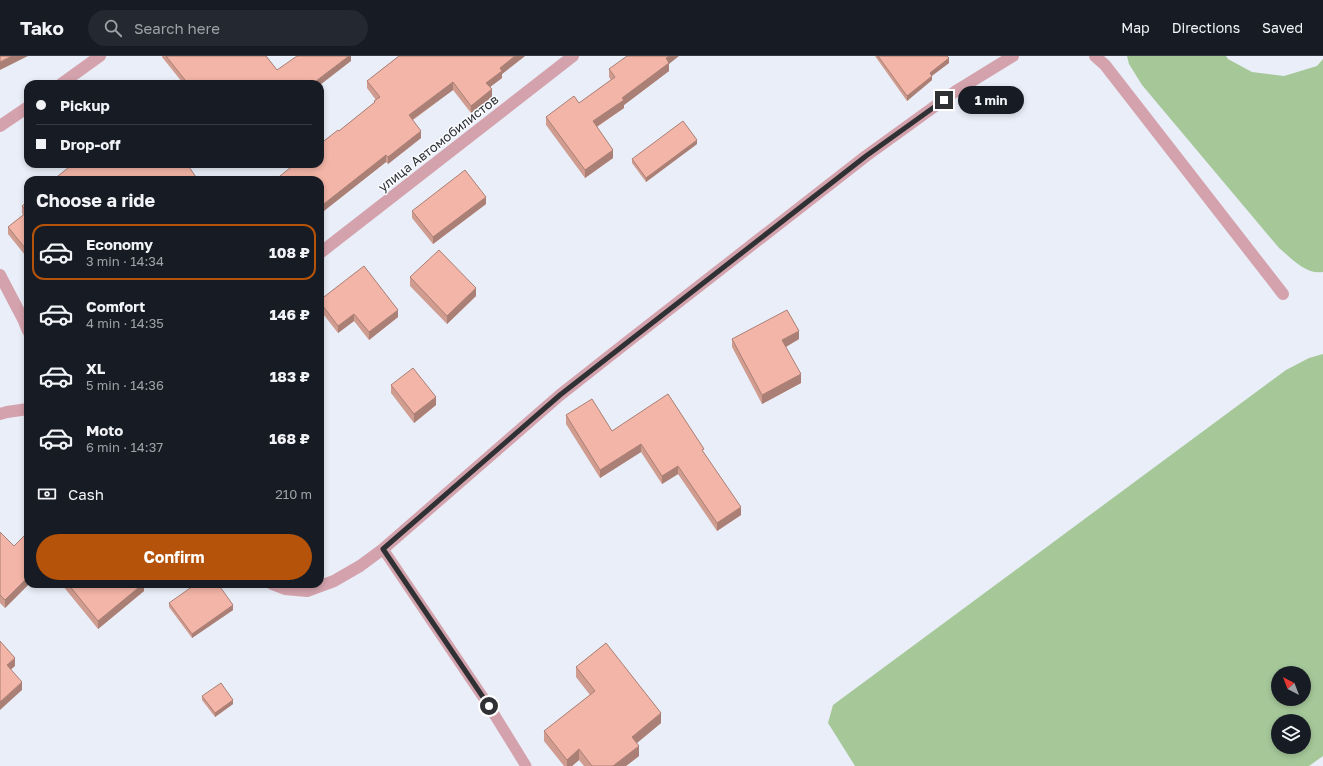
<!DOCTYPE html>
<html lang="en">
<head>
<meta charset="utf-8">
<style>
  body { margin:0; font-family:"Golos Text",sans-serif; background:#242831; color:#f1f3f6; height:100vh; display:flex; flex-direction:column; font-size:15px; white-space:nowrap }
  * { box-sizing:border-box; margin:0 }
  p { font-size:13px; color:#9ea1a6 }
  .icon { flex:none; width:22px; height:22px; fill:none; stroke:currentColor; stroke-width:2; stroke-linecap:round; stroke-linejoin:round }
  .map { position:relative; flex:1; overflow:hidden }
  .drawer { position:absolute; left:24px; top:120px; width:300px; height:412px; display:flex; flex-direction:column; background:#171b24; border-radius:12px; box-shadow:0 2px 6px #0003 }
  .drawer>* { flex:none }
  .banner { position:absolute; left:24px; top:24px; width:300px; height:88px; border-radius:12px; box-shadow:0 2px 6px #0003; display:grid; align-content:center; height:88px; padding:0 12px; background:#171b24 }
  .needle { width:26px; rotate:318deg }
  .buttons { position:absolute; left:1271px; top:610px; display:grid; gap:8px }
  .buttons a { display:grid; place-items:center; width:40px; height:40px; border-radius:50%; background:#171b24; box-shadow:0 2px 6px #0003; font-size:20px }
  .end { position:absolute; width:18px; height:18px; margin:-9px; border:5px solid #2f3134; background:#fff; box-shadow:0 0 0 2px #fff }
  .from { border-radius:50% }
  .bubble { position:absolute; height:28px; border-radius:14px; background:#171b24; box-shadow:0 2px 6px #0003; font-size:13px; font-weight:700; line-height:28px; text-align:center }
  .banner b { display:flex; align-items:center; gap:14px; height:38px; font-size:15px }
  .banner b+b { border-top:1px solid #363941 }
  .banner i { width:10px; height:10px; background:#f1f3f6 }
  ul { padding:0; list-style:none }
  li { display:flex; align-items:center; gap:12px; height:56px; margin:0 8px 6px; padding:0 4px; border:2px solid transparent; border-radius:12px }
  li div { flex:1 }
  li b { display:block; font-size:15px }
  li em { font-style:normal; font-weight:700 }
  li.active { border-color:#b45309 }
  li>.icon { width:36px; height:36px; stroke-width:1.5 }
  h2 { padding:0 12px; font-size:18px; line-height:48px }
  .pay { display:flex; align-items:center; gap:10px; height:44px; padding:0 12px; font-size:15px }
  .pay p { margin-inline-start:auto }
  .button { display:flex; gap:8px; margin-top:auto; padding:8px 12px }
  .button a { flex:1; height:46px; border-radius:24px; background:#b45309; color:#fff; font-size:16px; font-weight:700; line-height:46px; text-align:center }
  header { display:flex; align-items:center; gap:24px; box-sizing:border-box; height:56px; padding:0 20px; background:#171b24; border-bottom:1px solid #363941 }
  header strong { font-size:19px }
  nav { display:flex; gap:22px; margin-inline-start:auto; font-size:14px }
  .search { width:280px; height:36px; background:#242831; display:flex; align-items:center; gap:10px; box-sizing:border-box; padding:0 14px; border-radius:22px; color:#9ea1a6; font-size:15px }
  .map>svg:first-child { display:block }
  .forest { fill:#a6c899; fill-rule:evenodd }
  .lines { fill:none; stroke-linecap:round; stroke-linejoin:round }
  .lane { stroke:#d4a2ac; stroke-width:11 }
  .street { stroke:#d4a2ac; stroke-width:12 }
  .wall { fill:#d19c90 }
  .shaded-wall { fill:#aa7f75 }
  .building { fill:#f3b5a7; stroke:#aa7f75 }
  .route { stroke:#2f3134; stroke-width:5 }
  .labels { text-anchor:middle; stroke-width:3; stroke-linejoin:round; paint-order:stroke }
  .street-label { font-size:13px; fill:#2f3134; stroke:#f9fbff }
</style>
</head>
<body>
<header>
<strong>Tako</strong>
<div class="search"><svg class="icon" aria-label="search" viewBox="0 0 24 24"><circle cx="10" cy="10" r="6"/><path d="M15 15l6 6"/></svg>Search here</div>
<nav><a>Map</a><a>Directions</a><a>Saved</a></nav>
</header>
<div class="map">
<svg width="1323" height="710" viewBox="0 0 1323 710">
  <rect width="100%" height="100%" fill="#e9eef8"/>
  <g class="forest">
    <path d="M 1127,0 L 1226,0 L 1228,3 L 1252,16 L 1284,20 L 1317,10 L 1323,3 L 1323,216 C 1306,219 1291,202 1279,192 L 1142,29 L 1129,8 Z"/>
    <path d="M 1323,298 L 1323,700 L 1309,710 L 855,710 L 828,667 L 833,649 L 1286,314 L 1309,302 ZM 1278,617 L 1304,617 L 1304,643 L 1278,643 ZM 1278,665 L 1304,665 L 1304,691 L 1278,691 Z"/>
  </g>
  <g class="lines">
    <polyline class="lane" points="383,493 489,650 526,710"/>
    <g class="street">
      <polyline points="1095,0 1105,9 1283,238"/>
      <polyline points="61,28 100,0"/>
      <polyline points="0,70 28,51"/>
      <polyline points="320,197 573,0"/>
      <polyline points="0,219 23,263 28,275"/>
      <polyline points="0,358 7,356 28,353"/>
      <polyline points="272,528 285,533 307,535 334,525 360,510 383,493 560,339 626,287 866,100 956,35 1013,0"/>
    </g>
  </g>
  <g class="wall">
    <polygon points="162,0 266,0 277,14 351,0 351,5 182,26 162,1"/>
    <polygon points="399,0 525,0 502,18 502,22 490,31 492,41 471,57 453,34 413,64 421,82 388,108 386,106 320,158 320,124 339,75 374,47 374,45 376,44 367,32 367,25"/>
    <polygon points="875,0 947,0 949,7 932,20 932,24 907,45"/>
    <polygon points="669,8 669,15 624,49 624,52 597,71 613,102 585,122 546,69 546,61 579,47 611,24 609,21 609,13"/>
    <polygon points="697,88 646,126 632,107 632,103"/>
    <polygon points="28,145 25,199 8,178 8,171 23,159 22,157 22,150"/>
    <polygon points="486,148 433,188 412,162 412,155"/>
    <polygon points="410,221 476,240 447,268 410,230"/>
    <polygon points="320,244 398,261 369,284 354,265 338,277 320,254"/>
    <polygon points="732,283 799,283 786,291 801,327 762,348 732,291"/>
    <polygon points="391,329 436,349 414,367 391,337"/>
    <polygon points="566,359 612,375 704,397 741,459 717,475 678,418 662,428 641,396 600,422 566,368"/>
    <polygon points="0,476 28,528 29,528 5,552 0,547"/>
    <polygon points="63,528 144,528 144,535 98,573 63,530"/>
    <polygon points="169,547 233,554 192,582 169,551"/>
    <polygon points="576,611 661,667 637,687 639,700 626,710 584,710 579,704 572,710 564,710 544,685 544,675 590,639 576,621"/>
    <polygon points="202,640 233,648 215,661 202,644"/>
  </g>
  <g class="shaded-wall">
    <polygon points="12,0 28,0 0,14 0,6"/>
    <polygon points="349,0 351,0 351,5 320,29 320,28 312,28"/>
    <polygon points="515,0 525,0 502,18 502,22 486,34 486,27 500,12"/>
    <polygon points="669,0 679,0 669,8 669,15 624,49 624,52 593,73 593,65 622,42"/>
    <polygon points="949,2 949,7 930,21 930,17"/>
    <polygon points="932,20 932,24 907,45 907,40"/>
    <polygon points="453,26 453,34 409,66 409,59"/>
    <polygon points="492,33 492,41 471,57 471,50"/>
    <polygon points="421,75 421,82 388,108 388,101"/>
    <polygon points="697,84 697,88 646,126 646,122"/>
    <polygon points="613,94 613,102 585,122 585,114"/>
    <polygon points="386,99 386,106 320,158 320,151"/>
    <polygon points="486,141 486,148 433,188 433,181"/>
    <polygon points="28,190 28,197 25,199 25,192"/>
    <polygon points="476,232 476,240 447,268 447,260"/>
    <polygon points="398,254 398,261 369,284 369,276"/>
    <polygon points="354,258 354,265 338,277 338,270"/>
    <polygon points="799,275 799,283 782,293 782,284"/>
    <polygon points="801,318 801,327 762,348 762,339"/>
    <polygon points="436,341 436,349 414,367 414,358"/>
    <polygon points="641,388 641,396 600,422 600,414"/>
    <polygon points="678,410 678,418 662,428 662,420"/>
    <polygon points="741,451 741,459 717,475 717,467"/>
    <polygon points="28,521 28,528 29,528 5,552 5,544"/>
    <polygon points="143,528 144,528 144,535 98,573 98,565"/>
    <polygon points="233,549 233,554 192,582 192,578"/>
    <polygon points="15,602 15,610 7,617 7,609"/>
    <polygon points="22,626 22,634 0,654 0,646"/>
    <polygon points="233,644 233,648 215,661 215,657"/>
    <polygon points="661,657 661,667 632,691 632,681"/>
    <polygon points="639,690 639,700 626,710 613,710"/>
    <polygon points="579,693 579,704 572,710 567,710 567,704"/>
  </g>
  <g class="building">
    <polygon points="0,0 12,0 0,6"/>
    <polygon points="166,0 266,0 277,14 297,0 349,0 312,28 180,28 185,24"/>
    <polygon points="399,0 515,0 500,12 502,15 486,27 492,33 471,50 453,26 409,59 421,75 388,101 386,99 320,151 320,124 275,124 295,108 320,108 320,88 338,74 339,75 375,46 374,45 380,41 367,25"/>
    <polygon points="627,0 669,0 666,2 669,7 622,42 624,44 593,65 613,94 585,114 546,61 574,40 579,47 615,21 609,13"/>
    <polygon points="878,0 947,0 949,2 930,17 932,20 907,40"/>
    <polygon points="683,65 697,84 646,122 632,103"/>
    <polygon points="73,108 187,108 198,124 53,124"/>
    <polygon points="465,114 486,141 433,181 412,155"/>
    <polygon points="28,145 28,190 25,192 8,171 27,156 22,150"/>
    <polygon points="439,194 476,232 447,260 410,221"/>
    <polygon points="364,210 398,254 369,276 354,258 338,270 320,246 320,244"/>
    <polygon points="787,254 799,275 782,284 801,318 762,339 732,283"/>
    <polygon points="413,312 436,341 414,358 391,329"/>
    <polygon points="668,338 704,393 702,394 741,451 717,467 678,410 662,420 641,388 600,414 566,359 592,343 612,375"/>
    <polygon points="0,476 14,490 26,478 28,480 28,521 5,544 0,539"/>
    <polygon points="68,528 143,528 98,565"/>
    <polygon points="196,528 218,528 233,549 192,578 169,547"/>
    <polygon points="0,585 15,602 7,609 22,626 0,646"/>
    <polygon points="606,587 661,657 632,681 639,690 613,710 592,710 579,693 567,704 544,675 595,635 576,611"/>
    <polygon points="221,627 233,644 215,657 202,640"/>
  </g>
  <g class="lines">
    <polyline class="route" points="489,650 383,493 560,339 866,100 944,44"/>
  </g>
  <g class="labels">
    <g class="street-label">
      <text transform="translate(438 87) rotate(-38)" y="5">улица Автомобилистов</text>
    </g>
  </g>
</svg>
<div class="buttons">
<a><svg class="needle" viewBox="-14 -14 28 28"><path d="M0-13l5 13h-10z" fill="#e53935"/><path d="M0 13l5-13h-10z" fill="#9ea1a6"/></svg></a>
<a><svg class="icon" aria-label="layers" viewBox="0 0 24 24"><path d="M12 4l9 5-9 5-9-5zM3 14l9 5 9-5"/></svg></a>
</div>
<i class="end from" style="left:489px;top:650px"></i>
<i class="end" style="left:944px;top:44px"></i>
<div class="bubble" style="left:958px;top:30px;width:66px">1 min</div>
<div class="banner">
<b><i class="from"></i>Pickup</b>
<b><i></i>Drop-off</b>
</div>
<section class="drawer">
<h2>Choose a ride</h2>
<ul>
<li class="active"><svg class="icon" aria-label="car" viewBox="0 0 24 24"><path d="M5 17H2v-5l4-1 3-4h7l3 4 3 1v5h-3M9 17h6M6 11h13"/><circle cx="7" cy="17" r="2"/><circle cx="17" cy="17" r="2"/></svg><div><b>Economy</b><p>3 min · 14:34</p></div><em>108 ₽</em></li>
<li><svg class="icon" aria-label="car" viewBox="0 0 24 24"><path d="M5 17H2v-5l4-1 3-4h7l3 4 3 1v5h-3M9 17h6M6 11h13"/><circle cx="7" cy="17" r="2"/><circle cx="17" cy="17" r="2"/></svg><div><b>Comfort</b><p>4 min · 14:35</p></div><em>146 ₽</em></li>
<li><svg class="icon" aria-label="car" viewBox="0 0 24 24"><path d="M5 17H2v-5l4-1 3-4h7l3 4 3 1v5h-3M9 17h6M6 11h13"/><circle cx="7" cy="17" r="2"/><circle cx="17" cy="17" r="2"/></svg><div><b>XL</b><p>5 min · 14:36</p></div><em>183 ₽</em></li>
<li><svg class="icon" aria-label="car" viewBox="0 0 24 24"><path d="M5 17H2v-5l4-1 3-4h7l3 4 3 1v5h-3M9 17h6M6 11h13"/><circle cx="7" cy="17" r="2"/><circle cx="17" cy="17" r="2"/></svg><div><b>Moto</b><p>6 min · 14:37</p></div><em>168 ₽</em></li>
</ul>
<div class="pay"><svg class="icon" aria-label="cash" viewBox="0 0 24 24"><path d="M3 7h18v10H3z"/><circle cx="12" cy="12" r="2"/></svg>Cash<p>210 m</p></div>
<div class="button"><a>Confirm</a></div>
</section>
</div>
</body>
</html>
